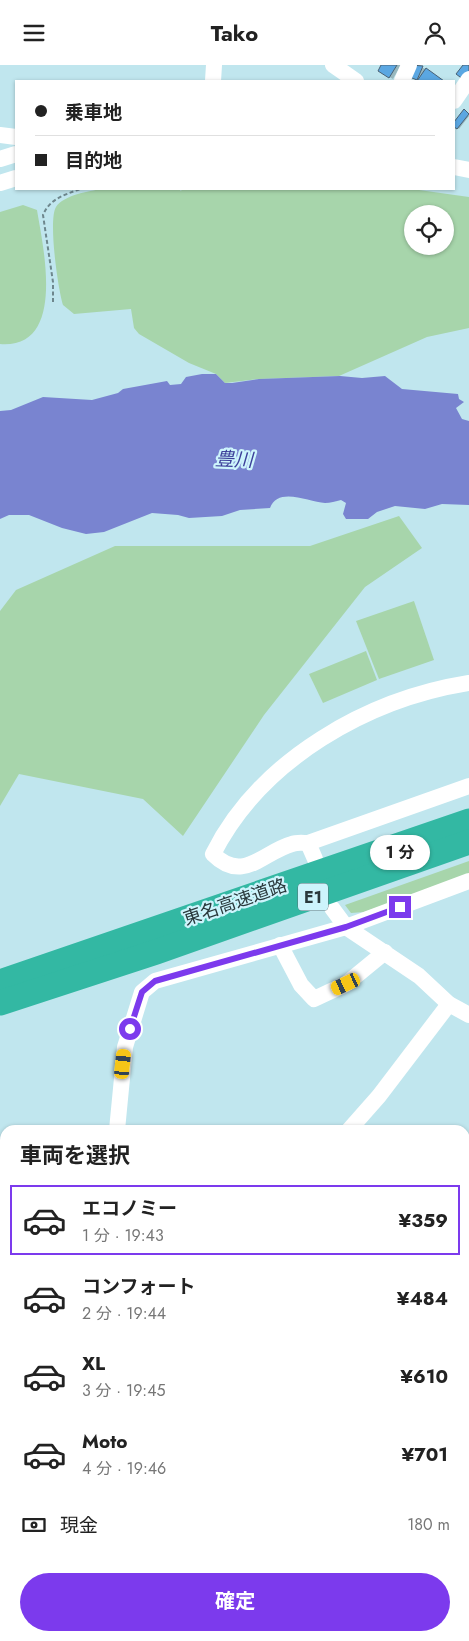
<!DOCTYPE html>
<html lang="ja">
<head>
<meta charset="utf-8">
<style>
  body { margin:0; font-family:Jost,"Noto Sans JP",sans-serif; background:#f6f6f6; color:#222; height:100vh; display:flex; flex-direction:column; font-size:19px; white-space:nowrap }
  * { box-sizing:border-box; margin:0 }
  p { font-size:16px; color:#767676 }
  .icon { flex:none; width:28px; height:28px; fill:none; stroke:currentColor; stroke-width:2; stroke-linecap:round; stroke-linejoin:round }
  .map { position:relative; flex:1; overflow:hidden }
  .drawer { position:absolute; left:0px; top:1060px; width:470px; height:516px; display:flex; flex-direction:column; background:#fff; border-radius:15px 15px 0 0; box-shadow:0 1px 4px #0004 }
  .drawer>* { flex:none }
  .banner { position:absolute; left:15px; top:15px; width:440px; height:110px; border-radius:0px; box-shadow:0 1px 4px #0004; display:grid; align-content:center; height:110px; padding:0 20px; background:#fff }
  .fabs { position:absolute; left:404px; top:140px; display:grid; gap:10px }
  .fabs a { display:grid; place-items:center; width:50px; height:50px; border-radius:50%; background:#fff; box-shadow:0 1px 4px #0004; font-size:25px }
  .end { position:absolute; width:22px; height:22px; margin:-11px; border:6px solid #7c3aed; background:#fff; box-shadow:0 0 0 2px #fff }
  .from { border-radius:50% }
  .bubble { position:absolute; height:35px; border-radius:18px; background:#fff; box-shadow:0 1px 4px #0004; font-size:16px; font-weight:700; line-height:35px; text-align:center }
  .car { position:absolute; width:15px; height:30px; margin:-15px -8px; border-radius:6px; box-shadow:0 0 4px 1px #0007; background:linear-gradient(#f5c518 24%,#345 0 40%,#f5c518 0 76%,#345 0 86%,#f5c518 0) }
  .banner b { display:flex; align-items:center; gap:18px; height:48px; font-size:19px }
  .banner b+b { border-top:1px solid #e0e0e0 }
  .banner i { width:12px; height:12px; background:#222 }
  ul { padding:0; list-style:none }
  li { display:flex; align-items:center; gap:15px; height:70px; margin:0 10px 8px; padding:0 10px; border:2px solid transparent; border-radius:0px }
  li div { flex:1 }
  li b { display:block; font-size:19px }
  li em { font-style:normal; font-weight:700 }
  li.current { border-color:#7c3aed }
  li>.icon { width:45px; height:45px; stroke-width:1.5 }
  h2 { padding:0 20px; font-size:22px; line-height:60px }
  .pay { display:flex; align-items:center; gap:12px; height:55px; padding:0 20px; font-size:19px }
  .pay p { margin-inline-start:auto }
  .button { display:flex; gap:10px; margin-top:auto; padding:10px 20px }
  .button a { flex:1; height:58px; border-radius:30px; background:#7c3aed; color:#fff; font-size:20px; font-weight:700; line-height:58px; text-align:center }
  header { display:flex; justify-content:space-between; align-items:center; height:65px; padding:0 20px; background:#fff; font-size:22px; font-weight:700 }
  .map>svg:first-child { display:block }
  .green { fill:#a7d5ab; fill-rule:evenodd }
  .water { fill:#7984d0 }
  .shadow { fill:#0003 }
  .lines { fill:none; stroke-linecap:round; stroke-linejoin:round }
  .stream { stroke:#7984d0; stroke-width:3 }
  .building { fill:#5ba7e2; stroke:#4a6174 }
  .path { stroke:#6e878d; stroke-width:2; stroke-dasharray:4 2.5; stroke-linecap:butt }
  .minor { stroke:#fff; stroke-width:16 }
  .major { stroke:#85d4c8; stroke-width:21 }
  .highway { stroke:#33b8a3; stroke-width:25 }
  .route { stroke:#7c3aed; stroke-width:6 }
  .labels { text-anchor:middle; stroke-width:4.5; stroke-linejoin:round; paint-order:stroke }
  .shield { fill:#cdf4fc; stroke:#5b7176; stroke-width:1 }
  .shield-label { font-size:16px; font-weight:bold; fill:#2a393c }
  .street-label { font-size:18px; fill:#2a393c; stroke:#cdf4fc }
  .water-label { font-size:19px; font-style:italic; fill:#3c3f9a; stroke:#cdf4fc }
</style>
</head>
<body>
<header><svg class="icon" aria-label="menu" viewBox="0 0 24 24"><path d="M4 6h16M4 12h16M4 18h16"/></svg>Tako<svg class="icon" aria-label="person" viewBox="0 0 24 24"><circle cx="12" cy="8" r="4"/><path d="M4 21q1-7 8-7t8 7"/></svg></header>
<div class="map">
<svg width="469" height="1576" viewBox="0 0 469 1576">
  <rect width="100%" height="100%" fill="#c0e6ee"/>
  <g class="green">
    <path d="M 102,124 L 179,124 L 181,126 L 182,124 L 412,124 L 469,132 L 469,263 L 427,272 L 339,311 L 259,314 L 225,318 L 216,309 L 189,298 L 139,269 L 134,263 L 131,244 L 74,249 L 63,240 C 58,224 48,155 56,142 C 64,130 89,126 102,124 ZM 412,149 L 445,149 L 445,181 L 412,181 Z"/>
    <path d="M 23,140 L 37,145 C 43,182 67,284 0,279 L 0,147 Z"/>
    <polygon points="399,451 422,483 365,522 264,650 183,771 143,734 19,709 0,741 0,546 16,525 115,481 310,481"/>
    <polygon points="414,536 434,595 379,614 356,556"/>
    <polygon points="366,586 377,615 323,638 309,609"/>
    <polygon points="469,796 469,810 364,847 351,848 345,840"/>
  </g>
  <path class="water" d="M 202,309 L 216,309 L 225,318 L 232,318 L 259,314 L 340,311 L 362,313 L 385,311 L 402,324 L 458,329 L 459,334 L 464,337 L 456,343 L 462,354 L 469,356 L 469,440 L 442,439 L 425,444 L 395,441 L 377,447 L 368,454 L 346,454 L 343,449 L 346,438 L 341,435 C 336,436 330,438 325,438 C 309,437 278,421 270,443 L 240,445 L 222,451 L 189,453 L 178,450 L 152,448 L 104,467 L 86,469 L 62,463 L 29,450 L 9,450 L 0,454 L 0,346 L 11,345 L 43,332 L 92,335 L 118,328 L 123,324 L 167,316 L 170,320 L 181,319 L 186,312 Z"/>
  <g class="shadow">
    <polygon points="383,0 401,0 393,14 379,6"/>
    <polygon points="413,0 426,4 443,16 418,16 412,12"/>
    <polygon points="464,46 469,51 459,64 454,60 454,55 456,56"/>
  </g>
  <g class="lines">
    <polyline class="stream" points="465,1570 469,1554"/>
  </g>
  <g class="building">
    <polygon points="381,0 397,0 389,13 378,6"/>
    <polygon points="412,0 423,1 417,15 407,11"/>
    <polygon points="463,0 469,0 469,9 464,15 456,9"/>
    <polygon points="426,3 444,16 417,16"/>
    <polygon points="464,44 469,49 457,64 454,62 454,57"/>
  </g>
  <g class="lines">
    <g class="path">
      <path d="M 53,237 L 53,217 L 43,150 C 50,133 65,130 80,124"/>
      <polyline points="0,1183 5,1211"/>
      <polyline points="0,1465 5,1464"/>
    </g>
    <g class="minor">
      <polyline points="333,0 356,16"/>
      <polyline points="213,16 214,0"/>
      <polyline points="402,16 409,0"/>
      <polyline points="454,36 469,14"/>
      <polyline points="0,70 16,72"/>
      <polyline points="0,94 16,89"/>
      <polyline points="454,102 469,105"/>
      <polyline points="0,118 16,113"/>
      <path d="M 469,618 C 368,634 261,694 213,789 C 243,819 263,787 292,779 C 297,777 303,778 308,778 L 469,721"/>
      <polyline points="308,778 315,794"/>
      <polyline points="332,843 346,862 419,911 449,939 469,950"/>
      <polyline points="280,880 301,920 314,934 346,919 385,887"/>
      <polyline points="117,1065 125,982 142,927 155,916 346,862 469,816"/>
      <polyline points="349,1065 379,1031 449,939"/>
      <polyline points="465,1179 469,1180"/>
      <polyline points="465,1264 469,1257"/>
      <polyline points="465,1297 469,1299"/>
      <polyline points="465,1389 469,1391"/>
      <polyline points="75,1571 76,1576"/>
      <polyline points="117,1571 118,1576"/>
      <polyline points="250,1571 256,1576"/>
      <polyline points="334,1576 336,1571"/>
    </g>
    <g class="major">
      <polyline points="465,1461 469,1460"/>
      <polyline points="141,1576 154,1571"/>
    </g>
    <g class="highway">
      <polyline points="0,917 469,756"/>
      <polyline points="0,938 156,887 469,777"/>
    </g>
  </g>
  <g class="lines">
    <polyline class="route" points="130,964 142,927 155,916 346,862 400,842"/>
  </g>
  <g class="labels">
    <rect class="shield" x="298" y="818.5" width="30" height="27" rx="4"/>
    <g class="shield-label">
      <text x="313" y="838">E1</text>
    </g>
    <g class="street-label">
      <text transform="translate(235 837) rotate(-19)" y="6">東名高速道路</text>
    </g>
    <g class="water-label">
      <text transform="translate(234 394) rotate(2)" y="7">豊川</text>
    </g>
  </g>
</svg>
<div class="fabs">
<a><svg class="icon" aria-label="locate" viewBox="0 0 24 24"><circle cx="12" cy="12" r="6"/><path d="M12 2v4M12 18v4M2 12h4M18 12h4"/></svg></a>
</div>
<i class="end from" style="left:130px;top:964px"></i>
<i class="end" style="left:400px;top:842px"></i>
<div class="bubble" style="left:370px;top:770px;width:60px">1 分</div>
<i class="car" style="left:346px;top:919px;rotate:245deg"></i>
<i class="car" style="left:123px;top:999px;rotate:6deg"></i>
<div class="banner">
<b><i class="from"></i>乗車地</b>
<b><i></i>目的地</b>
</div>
<section class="drawer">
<h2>車両を選択</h2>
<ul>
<li class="current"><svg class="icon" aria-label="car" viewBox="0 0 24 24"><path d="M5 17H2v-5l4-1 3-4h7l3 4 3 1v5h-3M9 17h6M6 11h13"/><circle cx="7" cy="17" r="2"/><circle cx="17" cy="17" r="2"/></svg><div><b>エコノミー</b><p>1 分 · 19:43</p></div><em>¥359</em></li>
<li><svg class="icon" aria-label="car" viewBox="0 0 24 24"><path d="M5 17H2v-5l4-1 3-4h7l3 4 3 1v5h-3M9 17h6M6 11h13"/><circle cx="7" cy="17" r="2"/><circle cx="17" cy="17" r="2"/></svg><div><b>コンフォート</b><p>2 分 · 19:44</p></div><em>¥484</em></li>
<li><svg class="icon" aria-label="car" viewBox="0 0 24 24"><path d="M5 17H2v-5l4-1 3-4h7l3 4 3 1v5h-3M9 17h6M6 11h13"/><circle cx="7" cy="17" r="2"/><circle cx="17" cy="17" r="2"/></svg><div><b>XL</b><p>3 分 · 19:45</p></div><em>¥610</em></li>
<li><svg class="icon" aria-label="car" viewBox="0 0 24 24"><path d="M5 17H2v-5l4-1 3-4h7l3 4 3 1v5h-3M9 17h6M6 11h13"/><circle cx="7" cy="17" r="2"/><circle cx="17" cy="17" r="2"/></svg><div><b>Moto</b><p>4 分 · 19:46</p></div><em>¥701</em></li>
</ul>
<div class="pay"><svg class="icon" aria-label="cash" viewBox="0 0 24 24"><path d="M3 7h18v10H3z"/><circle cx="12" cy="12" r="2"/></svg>現金<p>180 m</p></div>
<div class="button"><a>確定</a></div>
</section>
</div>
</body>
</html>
